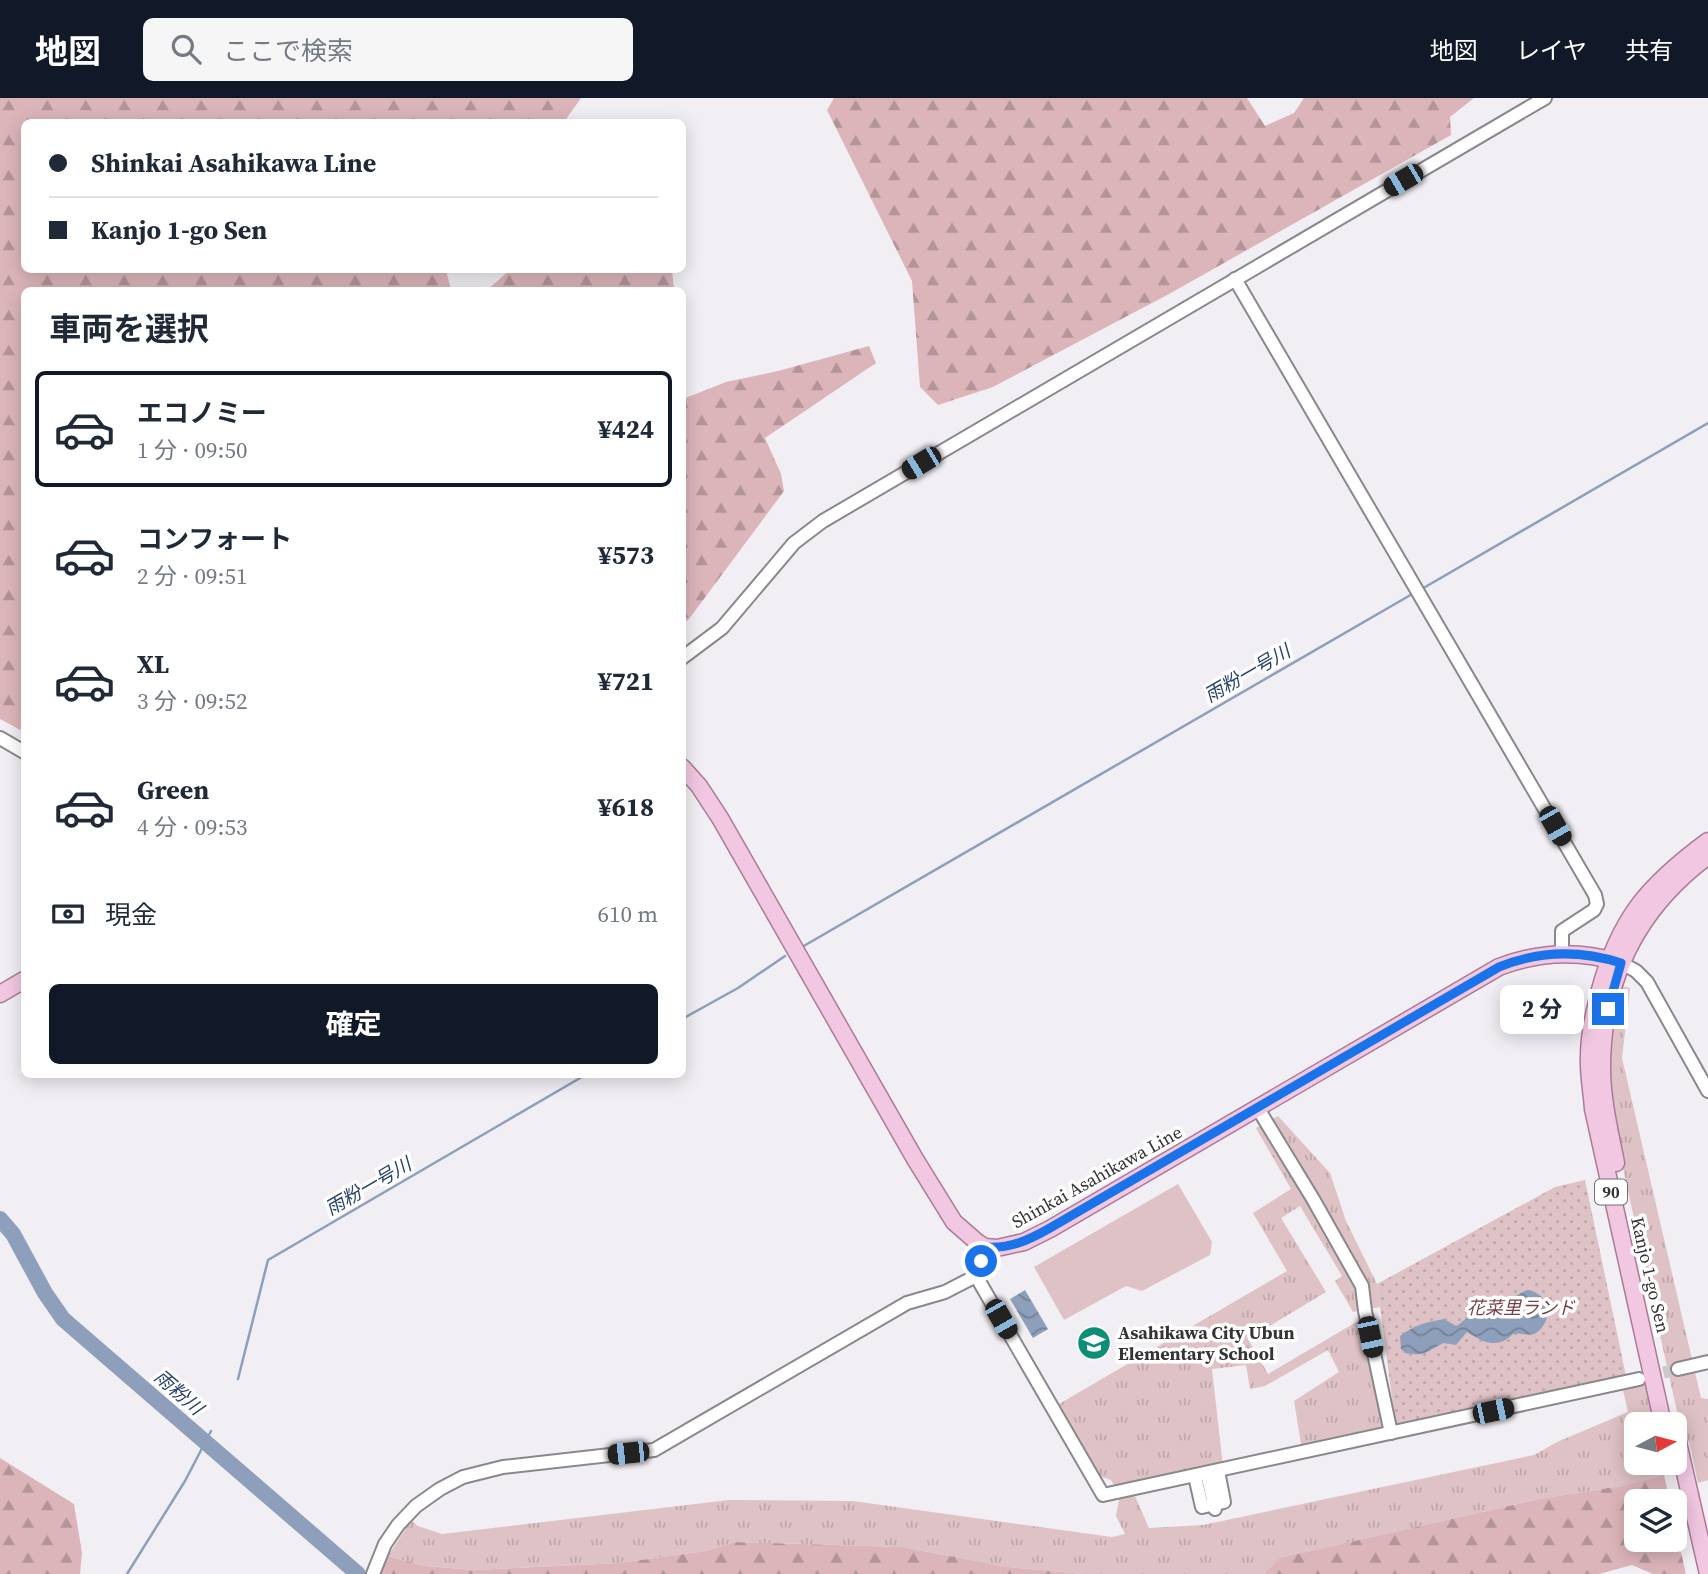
<!DOCTYPE html>
<html lang="ja">
<head>
<meta charset="utf-8">
<style>
  body { margin:0; font-family:"Source Serif 4","Noto Sans JP",serif; background:#f6f6f7; color:#1f2937; height:100vh; display:flex; flex-direction:column; font-size:26px; white-space:nowrap }
  * { box-sizing:border-box; margin:0 }
  p { font-size:23px; color:#747a83 }
  .icon { flex:none; width:38px; height:38px; fill:none; stroke:currentColor; stroke-width:2; stroke-linecap:round; stroke-linejoin:round }
  .map { position:relative; flex:1; overflow:hidden }
  .drawer { position:absolute; left:21px; top:189px; width:665px; height:791px; display:flex; flex-direction:column; background:#fff; border-radius:10px; box-shadow:0 4px 18px #0003 }
  .drawer>* { flex:none }
  .top-card { position:absolute; left:21px; top:21px; width:665px; height:154px; border-radius:10px; box-shadow:0 4px 18px #0003; display:grid; align-content:center; height:154px; padding:0 28px; background:#fff }
  .needle { width:46px; rotate:83deg }
  .tools { position:absolute; left:1624px; top:1314px; display:grid; gap:14px }
  .tools a { display:grid; place-items:center; width:63px; height:63px; border-radius:10px; background:#fff; box-shadow:0 4px 18px #0003; font-size:35px }
  .end { position:absolute; width:32px; height:32px; margin:-16px; border:9px solid #1a73e8; background:#fff; box-shadow:0 0 0 4px #fff }
  .from { border-radius:50% }
  .bubble { position:absolute; height:49px; border-radius:10px; background:#fff; box-shadow:0 4px 18px #0003; font-size:23px; font-weight:700; line-height:49px; text-align:center }
  .car { position:absolute; width:21px; height:42px; margin:-21px -10px; border-radius:9px; box-shadow:0 0 5px 2px #0007; background:linear-gradient(#222 24%,#8ab4d8 0 40%,#222 0 76%,#8ab4d8 0 86%,#222 0) }
  .top-card b { display:flex; align-items:center; gap:24px; height:66px; font-size:26px }
  .top-card b+b { border-top:2px solid #e0e1e3 }
  .top-card i { width:18px; height:18px; background:#1f2937 }
  ul { padding:0; list-style:none }
  li { display:flex; align-items:center; gap:21px; height:116px; margin:0 14px 10px; padding:0 14px; border:4px solid transparent; border-radius:10px }
  li div { flex:1 }
  li b { display:block; font-size:26px }
  li em { font-style:normal; font-weight:700 }
  li.selected { border-color:#111827 }
  li>.icon { width:63px; height:63px; stroke-width:1.5 }
  h2 { padding:0 28px; font-size:32px; line-height:84px }
  .pay { display:flex; align-items:center; gap:18px; height:77px; padding:0 28px; font-size:26px }
  .pay p { margin-inline-start:auto }
  .action { display:flex; gap:14px; margin-top:auto; padding:14px 28px }
  .action a { flex:1; height:80px; border-radius:10px; background:#111827; color:#fff; font-size:28px; font-weight:700; line-height:80px; text-align:center }
  header { display:flex; align-items:center; gap:42px; box-sizing:border-box; height:98px; padding:0 35px; background:#111827; color:#fff }
  header strong { font-size:33px }
  nav { display:flex; gap:38px; margin-inline-start:auto; font-size:24px }
  .search { width:490px; height:63px; background:#f6f6f7; display:flex; align-items:center; gap:18px; box-sizing:border-box; padding:0 24px; border-radius:10px; color:#747a83; font-size:26px }
  .map>svg:first-child { display:block }
  .grass { fill:url(#grass-tufts) }
  .forest { fill:url(#forest-firs) }
  .park { fill:url(#park-dots) }
  .garden { fill:#dec2c5 }
  .water { fill:url(#water-waves) }
  .lines { fill:none; stroke-linecap:round; stroke-linejoin:round }
  .stream { stroke:#8d9fbb; stroke-width:2.5 }
  .river { stroke:#8d9fbb; stroke-width:16 }
  .minor-tunnel { stroke:#ccc9ce; stroke-width:12; stroke-dasharray:12 6; stroke-linecap:butt }
  .minor-casing { stroke:#8b888d; stroke-width:16 }
  .major-casing { stroke:#aa7b98; stroke-width:19 }
  .minor { stroke:#fff; stroke-width:12 }
  .major { stroke:#f2c7e2; stroke-width:16 }
  .route { stroke:#1a73e8; stroke-width:9 }
  .labels { text-anchor:middle; stroke-width:7; stroke-linejoin:round; paint-order:stroke }
  .shield { fill:#fff; stroke:#727072; stroke-width:2 }
  .shield-label { font-size:16px; font-weight:bold; fill:#353335 }
  .street-label { font-size:18px; fill:#353335; stroke:#fff }
  .park-label { font-size:18px; font-style:italic; fill:#753f48; stroke:#fff }
  .poi-label { font-size:18px; font-weight:bold; fill:#353335; stroke:#fff; text-anchor:start }
  .water-label { font-size:19px; font-style:italic; fill:#28436b; stroke:#fff }
</style>
</head>
<body>
<header>
<strong>地図</strong>
<div class="search"><svg class="icon" aria-label="search" viewBox="0 0 24 24"><circle cx="10" cy="10" r="6"/><path d="M15 15l6 6"/></svg>ここで検索</div>
<nav><a>地図</a><a>レイヤ</a><a>共有</a></nav>
</header>
<div class="map">
<svg width="1708" height="1476" viewBox="0 0 1708 1476">
  <defs>
    <pattern id="grass-tufts" width="24" height="20" patternUnits="userSpaceOnUse" patternTransform="scale(1.75)"><rect width="24" height="20" fill="#dec2c5"/><path d="M3 7l-1-3M5 7V3M7 7l1-3M15 17l-1-3M17 17v-4M19 17l1-3" fill="none" stroke="#bfa7aa"/></pattern>
    <pattern id="forest-firs" width="22" height="20" patternUnits="userSpaceOnUse" patternTransform="scale(1.75)"><rect width="22" height="20" fill="#dcb5ba"/><path d="M5 1l3.5 6h-7zM16 11l3.5 6h-7z" fill="#b39498"/></pattern>
    <pattern id="park-dots" width="8" height="8" patternUnits="userSpaceOnUse" patternTransform="scale(1.75)"><rect width="8" height="8" fill="#dec2c5"/><path d="M2 2h.1M6 6h.1" fill="none" stroke="#bfa7aa" stroke-width="1.8" stroke-linecap="round"/></pattern>
    <pattern id="water-waves" width="16" height="10" patternUnits="userSpaceOnUse" patternTransform="scale(1.75)"><rect width="16" height="10" fill="#8d9fbb"/><path d="M0 5q4-4 8 0t8 0" fill="none" stroke="#748299"/></pattern>
  </defs>
  <rect width="100%" height="100%" fill="#f2eff4"/>
  <g class="grass">
    <polygon points="1619,887 1630,890 1622,960 1701,1300 1708,1301 1708,1382 1698,1385 1689,1344 1684,1345 1610,1012 1607,969"/>
    <polygon points="1278,1018 1330,1075 1346,1123 1377,1186 1380,1209 1353,1214 1335,1183 1342,1178 1300,1108 1281,1120 1326,1194 1248,1241 1268,1276 1358,1223 1365,1222 1387,1329 1383,1334 1302,1352 1294,1303 1339,1274 1328,1252 1265,1288 1250,1291 1246,1267 1212,1271 1224,1377 1134,1396 1149,1430 1203,1427 1534,1357 1557,1344 1628,1314 1620,1279 1647,1273 1658,1326 1636,1326 1636,1365 1661,1365 1664,1377 1620,1388 1539,1401 1281,1460 1264,1476 1083,1476 1008,1469 902,1449 734,1444 706,1453 619,1465 474,1472 425,1468 388,1458 411,1422 418,1428 442,1436 729,1402 853,1403 1112,1439 1125,1436 1116,1418 1119,1402 1115,1389 1111,1382 1099,1378 1059,1306 1287,1173 1253,1115 1291,1091 1256,1030"/>
  </g>
  <g class="forest">
    <polygon points="0,0 581,0 564,24 24,24 24,172 446,172 451,192 24,192 24,634 0,621"/>
    <polygon points="834,0 1247,0 1265,28 1294,15 1304,0 1474,0 1450,19 1451,37 1169,196 993,289 938,307 920,289 912,183 827,12"/>
    <polygon points="510,172 672,172 674,192 487,192"/>
    <polygon points="869,248 876,265 765,340 781,376 784,393 689,521 683,526 683,301 726,284 778,273"/>
    <polygon points="0,1360 74,1406 82,1455 80,1476 0,1476"/>
    <polygon points="1664,1377 1670,1403 1636,1404 1636,1442 1675,1442 1675,1424 1678,1439 1676,1443 1678,1453 1681,1454 1686,1476 1653,1476 1632,1467 1599,1476 1264,1476 1280,1460 1539,1401 1620,1388"/>
    <polygon points="734,1444 902,1449 1008,1469 1083,1476 380,1476 388,1458 425,1468 474,1472 619,1465 706,1453"/>
  </g>
  <polygon class="park" points="1585,1082 1626,1278 1396,1330 1377,1186 1555,1089"/>
  <polygon class="garden" points="1178,1086 1212,1144 1210,1157 1142,1193 1126,1188 1064,1222 1034,1169"/>
  <g class="water">
    <polygon points="1025,1192 1048,1231 1033,1240 1010,1201"/>
    <path d="M 1527,1192 C 1549,1194 1555,1222 1536,1235 C 1529,1239 1521,1234 1513,1236 C 1498,1251 1484,1245 1467,1234 L 1456,1247 L 1444,1245 C 1428,1252 1427,1259 1405,1255 L 1401,1251 L 1400,1238 C 1414,1227 1427,1224 1444,1221 L 1456,1228 C 1469,1221 1472,1209 1484,1202 C 1493,1197 1502,1203 1512,1200 C 1516,1198 1522,1194 1527,1192 Z"/>
  </g>
  <g class="lines">
    <g class="stream">
      <polyline points="1420,492 1708,325"/>
      <polyline points="802,849 1414,495"/>
      <polyline points="682,921 738,890 785,858"/>
      <polyline points="238,1281 268,1162 587,976"/>
      <polyline points="127,1476 185,1383 211,1333"/>
    </g>
    <polyline class="river" points="0,1121 13,1136 45,1195 63,1221 358,1476"/>
    <polyline class="minor-tunnel" points="1646,1279 1678,1271"/>
    <g class="minor-casing">
      <g id="minor">
        <polyline points="1235,181 1595,797 1597,806 1594,812 1562,833 1562,856"/>
        <polyline points="682,560 722,530 794,445 823,423 1545,0"/>
        <polyline points="0,640 24,654"/>
        <polyline points="1621,865 1636,873 1647,884 1708,993"/>
        <polyline points="1257,1009 1313,1101 1362,1188 1365,1213 1391,1335"/>
        <polyline points="976,1178 1103,1397 1639,1281"/>
        <polyline points="1678,1271 1708,1264"/>
        <polyline points="1207,1375 1215,1411"/>
        <polyline points="1195,1378 1202,1409 1224,1404 1218,1373"/>
        <polyline points="373,1476 385,1446 398,1427 416,1408 440,1391 463,1379 503,1369 654,1352 907,1205 945,1194 976,1178 985,1149"/>
      </g>
    </g>
    <g class="major-casing">
      <g id="major">
        <path d="M 682,669 L 699,688 L 720,720 L 915,1061 L 954,1124 L 977,1144 L 985,1149 L 997,1150 L 1024,1144 L 1050,1131 L 1499,869 C 1538,854 1580,852 1621,865"/>
        <polyline points="0,896 24,882"/>
        <path d="M 1616,1065 C 1610,1034 1602,1002 1602,970 C 1602,882 1638,810 1708,758"/>
        <path d="M 1663,1326 L 1593,1011 C 1592,994 1588,976 1589,958 C 1589,937 1594,916 1599,895 C 1619,821 1647,788 1708,743"/>
        <polyline points="1675,1331 1708,1476"/>
      </g>
    </g>
    <use href="#minor" class="minor"/>
    <use href="#major" class="major"/>
  </g>
  <g class="lines">
    <path class="route" d="M 981,1163 L 985,1149 C 1010,1151 1029,1142 1050,1130 L 1499,869 C 1538,853 1580,852 1621,865 L 1608,911"/>
  </g>
  <defs>
    <g id="school-disc" transform="scale(1.75)"><circle r="9.5" fill="#0c8f76" stroke="#fff"/><path d="M0-5L7-2L0 1L-7-2ZM-4 1L0 2.5L4 1V4Q0 6-4 4Z" fill="#fff"/></g>
  </defs>
  <g fill-rule="evenodd">
    <use href="#school-disc" x="1094" y="1245"/>
  </g>
  <g class="labels">
    <rect class="shield" x="1595" y="1081.5" width="32" height="25" rx="5"/>
    <g class="shield-label">
      <text x="1611" y="1100">90</text>
    </g>
    <g class="street-label">
      <text transform="translate(1097 1079) rotate(-29)" y="6">Shinkai Asahikawa Line</text>
      <text transform="translate(1650 1177) rotate(77)" y="6">Kanjo 1-go Sen</text>
    </g>
    <g class="park-label">
      <text x="1521" y="1216">花菜里ランド</text>
    </g>
    <g class="poi-label">
      <text x="1118" y="1241">Asahikawa City Ubun<tspan x="1118" dy="21">Elementary School</tspan></text>
    </g>
    <g class="water-label">
      <text transform="translate(1247 575) rotate(-30)" y="7">雨粉一号川</text>
      <text transform="translate(368 1088) rotate(-30)" y="7">雨粉一号川</text>
      <text transform="translate(179 1294) rotate(41)" y="7">雨粉川</text>
    </g>
  </g>
</svg>
<div class="tools">
<a><svg class="needle" viewBox="-14 -14 28 28"><path d="M0-13l5 13h-10z" fill="#e53935"/><path d="M0 13l5-13h-10z" fill="#747a83"/></svg></a>
<a><svg class="icon" aria-label="layers" viewBox="0 0 24 24"><path d="M12 4l9 5-9 5-9-5zM3 14l9 5 9-5"/></svg></a>
</div>
<i class="end from" style="left:981px;top:1163px"></i>
<i class="end" style="left:1608px;top:911px"></i>
<div class="bubble" style="left:1500px;top:887px;width:84px">2 分</div>
<i class="car" style="left:1403px;top:82px;rotate:240deg"></i>
<i class="car" style="left:921px;top:365px;rotate:239deg"></i>
<i class="car" style="left:1555px;top:728px;rotate:150deg"></i>
<i class="car" style="left:1001px;top:1221px;rotate:150deg"></i>
<i class="car" style="left:1370px;top:1239px;rotate:168deg"></i>
<i class="car" style="left:1493px;top:1313px;rotate:78deg"></i>
<i class="car" style="left:628px;top:1355px;rotate:264deg"></i>
<div class="top-card">
<b><i class="from"></i>Shinkai Asahikawa Line</b>
<b><i></i>Kanjo 1-go Sen</b>
</div>
<section class="drawer">
<h2>車両を選択</h2>
<ul>
<li class="selected"><svg class="icon" aria-label="car" viewBox="0 0 24 24"><path d="M5 17H2v-5l4-1 3-4h7l3 4 3 1v5h-3M9 17h6M6 11h13"/><circle cx="7" cy="17" r="2"/><circle cx="17" cy="17" r="2"/></svg><div><b>エコノミー</b><p>1 分 · 09:50</p></div><em>¥424</em></li>
<li><svg class="icon" aria-label="car" viewBox="0 0 24 24"><path d="M5 17H2v-5l4-1 3-4h7l3 4 3 1v5h-3M9 17h6M6 11h13"/><circle cx="7" cy="17" r="2"/><circle cx="17" cy="17" r="2"/></svg><div><b>コンフォート</b><p>2 分 · 09:51</p></div><em>¥573</em></li>
<li><svg class="icon" aria-label="car" viewBox="0 0 24 24"><path d="M5 17H2v-5l4-1 3-4h7l3 4 3 1v5h-3M9 17h6M6 11h13"/><circle cx="7" cy="17" r="2"/><circle cx="17" cy="17" r="2"/></svg><div><b>XL</b><p>3 分 · 09:52</p></div><em>¥721</em></li>
<li><svg class="icon" aria-label="car" viewBox="0 0 24 24"><path d="M5 17H2v-5l4-1 3-4h7l3 4 3 1v5h-3M9 17h6M6 11h13"/><circle cx="7" cy="17" r="2"/><circle cx="17" cy="17" r="2"/></svg><div><b>Green</b><p>4 分 · 09:53</p></div><em>¥618</em></li>
</ul>
<div class="pay"><svg class="icon" aria-label="cash" viewBox="0 0 24 24"><path d="M3 7h18v10H3z"/><circle cx="12" cy="12" r="2"/></svg>現金<p>610 m</p></div>
<div class="action"><a>確定</a></div>
</section>
</div>
</body>
</html>
